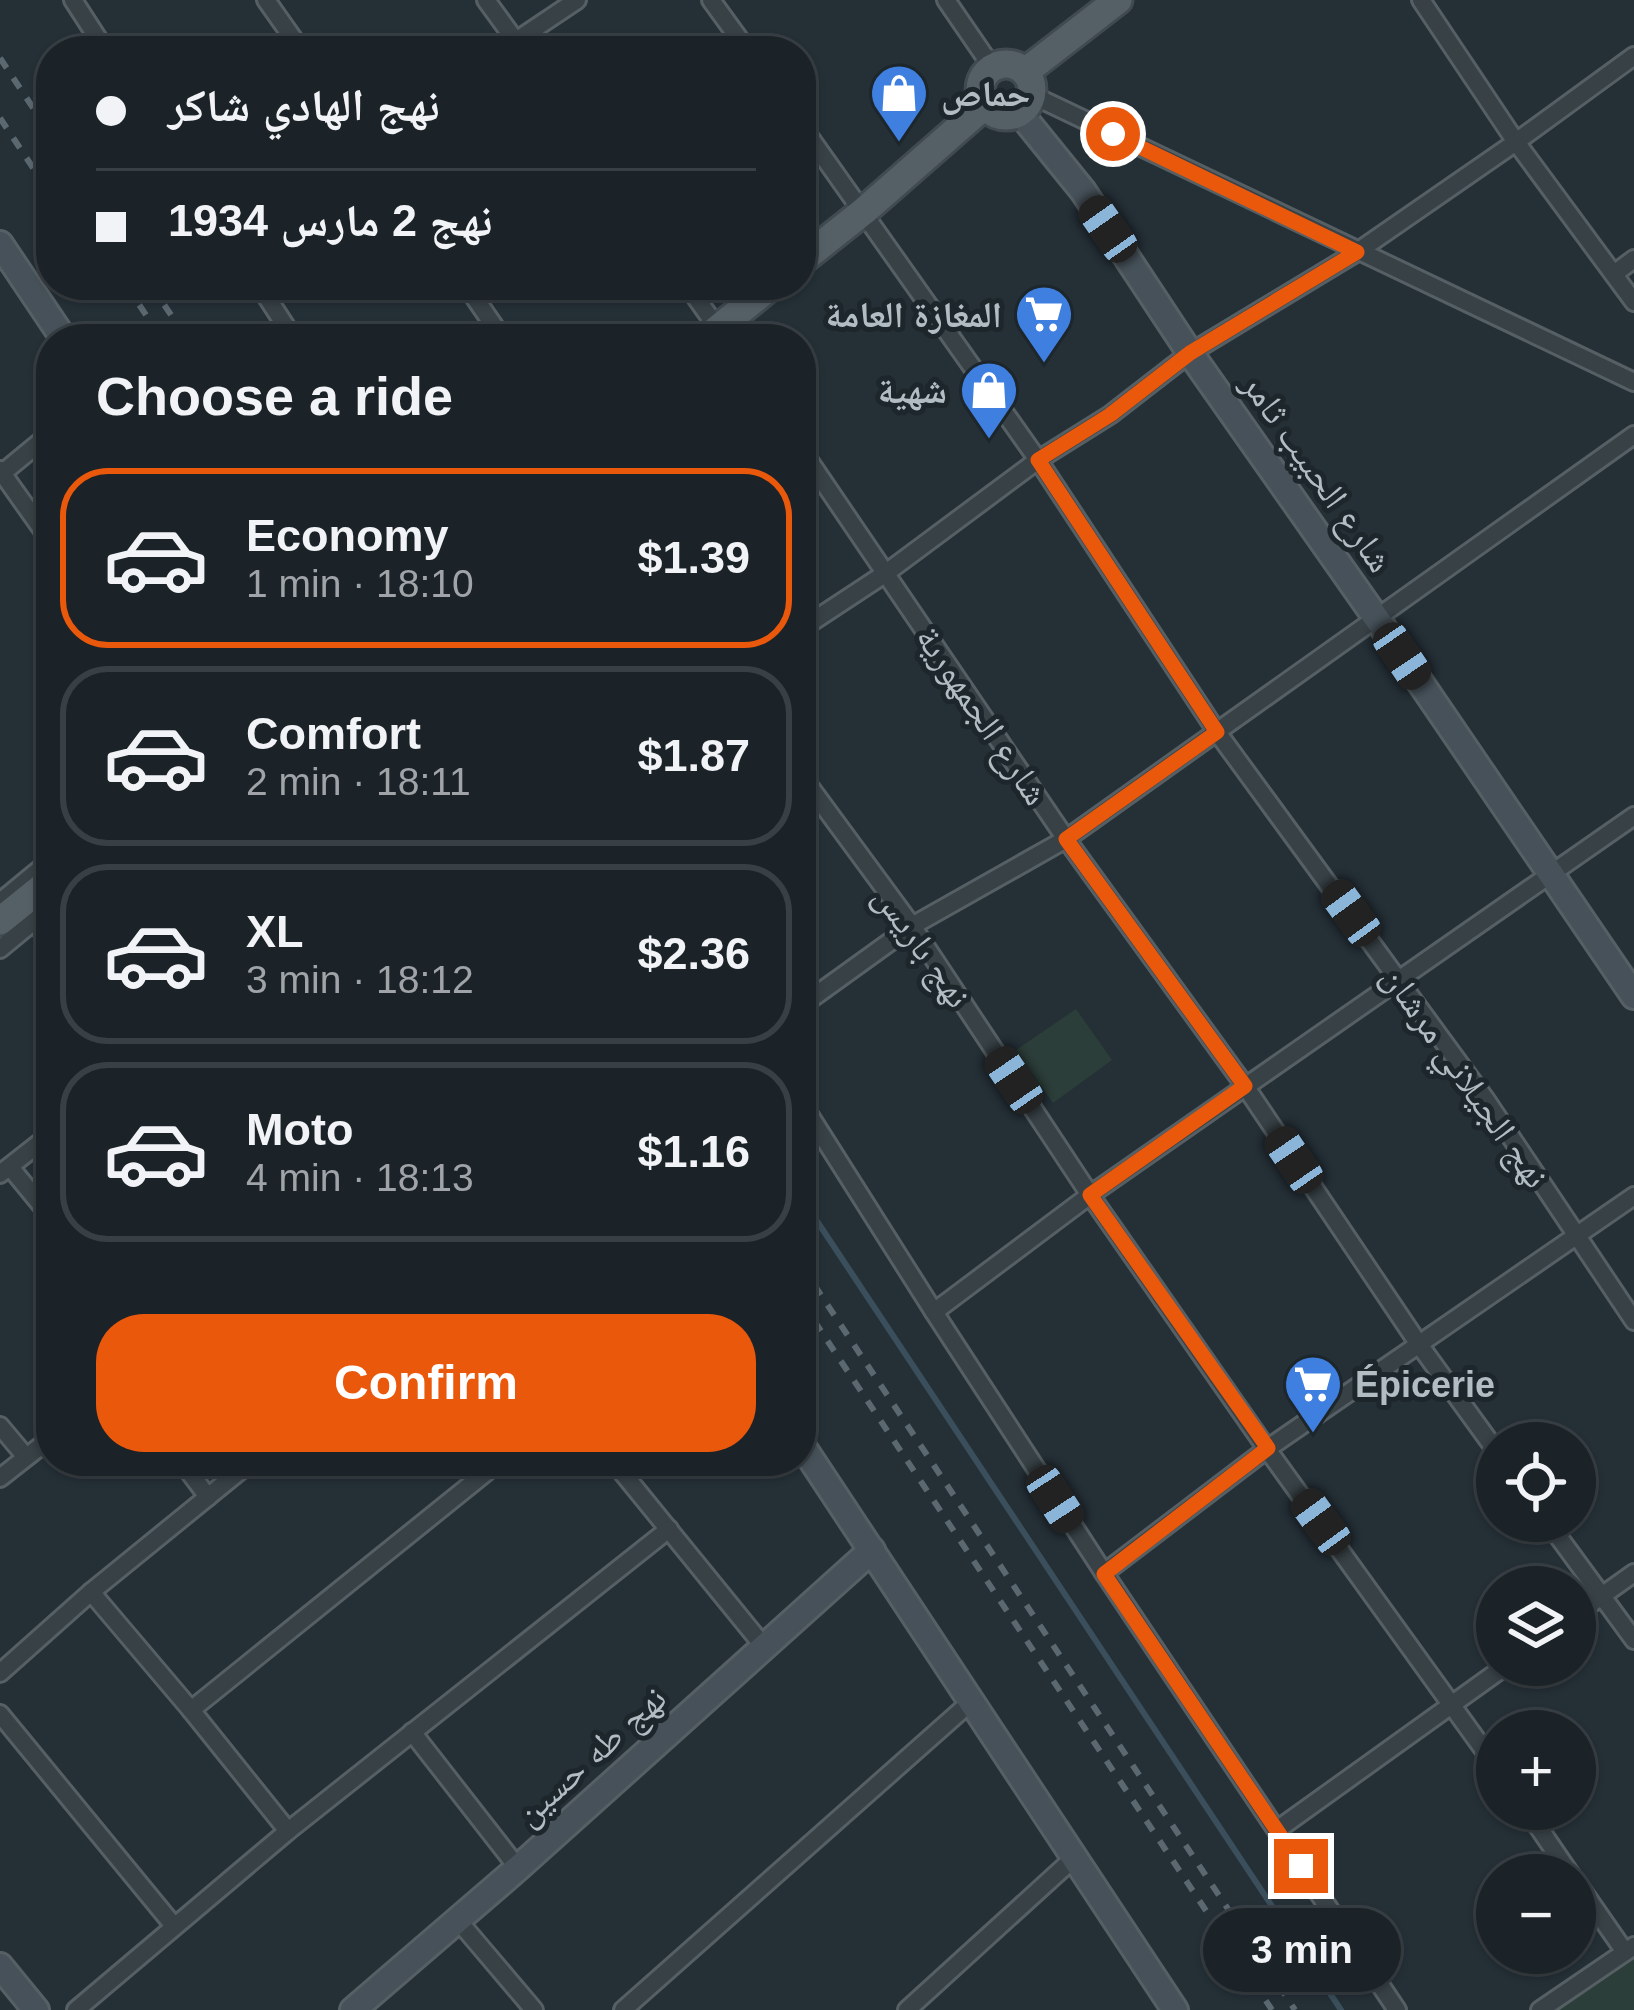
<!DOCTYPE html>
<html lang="en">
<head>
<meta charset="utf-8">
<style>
  body { margin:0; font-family:Helvetica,"Noto Naskh Arabic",sans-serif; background:#242b30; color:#f1f3f6; height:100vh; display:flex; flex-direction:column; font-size:45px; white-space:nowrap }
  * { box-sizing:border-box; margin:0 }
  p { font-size:39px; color:#a0a4a8 }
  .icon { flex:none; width:66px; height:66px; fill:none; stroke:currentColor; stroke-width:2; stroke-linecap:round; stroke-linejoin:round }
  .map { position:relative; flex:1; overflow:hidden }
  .panel { position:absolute; left:36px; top:324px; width:780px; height:1152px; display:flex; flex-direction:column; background:#1b2328; border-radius:48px; box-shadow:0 3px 9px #0004,0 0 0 3px #394045 }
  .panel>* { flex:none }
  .top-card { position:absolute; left:36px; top:36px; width:780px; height:264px; border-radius:48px; box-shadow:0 3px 9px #0004,0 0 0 3px #394045; display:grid; align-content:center; height:264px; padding:0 60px; background:#1b2328 }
  .buttons { position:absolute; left:1476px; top:1422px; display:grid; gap:24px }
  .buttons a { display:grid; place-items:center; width:120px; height:120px; border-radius:50%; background:#1b2328; box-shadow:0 3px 9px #0004,0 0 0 3px #394045; font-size:60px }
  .end { position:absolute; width:54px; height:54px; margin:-27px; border:15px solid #ea580c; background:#fff; box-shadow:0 0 0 6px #fff }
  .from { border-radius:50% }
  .bubble { position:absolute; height:84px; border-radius:42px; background:#1b2328; box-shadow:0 3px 9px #0004,0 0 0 3px #394045; font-size:39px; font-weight:700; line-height:84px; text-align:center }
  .car { position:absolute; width:36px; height:72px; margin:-36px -18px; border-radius:15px; box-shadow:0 0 9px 3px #0007; background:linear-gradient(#222 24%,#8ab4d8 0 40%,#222 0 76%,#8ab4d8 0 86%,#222 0) }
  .top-card b { display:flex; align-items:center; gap:42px; height:114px; font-size:45px }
  .top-card b+b { border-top:3px solid #394045 }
  .top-card i { width:30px; height:30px; background:#f1f3f6 }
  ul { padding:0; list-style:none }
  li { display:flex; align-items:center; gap:36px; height:180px; margin:0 24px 18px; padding:0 36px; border:6px solid #394045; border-radius:48px }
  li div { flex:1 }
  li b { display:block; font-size:45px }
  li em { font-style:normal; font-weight:700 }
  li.current { border-color:#ea580c }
  li>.icon { width:108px; height:108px; stroke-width:1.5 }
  h2 { padding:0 60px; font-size:54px; line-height:144px }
  .button { display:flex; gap:24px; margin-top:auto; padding:24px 60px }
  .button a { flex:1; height:138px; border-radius:48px; background:#ea580c; color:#fff; font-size:48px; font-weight:700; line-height:138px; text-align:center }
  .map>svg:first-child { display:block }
  .green { fill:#2c3e39 }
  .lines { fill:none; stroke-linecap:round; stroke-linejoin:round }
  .stream { stroke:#3a4f5b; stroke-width:6 }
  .street-casing { stroke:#555f64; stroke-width:22 }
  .secondary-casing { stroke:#555f64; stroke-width:30 }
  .primary-casing { stroke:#404a50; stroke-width:33 }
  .street { stroke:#374146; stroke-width:16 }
  .secondary { stroke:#465159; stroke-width:24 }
  .primary { stroke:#556066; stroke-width:27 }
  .rail { stroke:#5b686f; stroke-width:6; stroke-dasharray:12 12; stroke-linecap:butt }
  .route { stroke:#ea580c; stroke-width:15 }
  .labels { text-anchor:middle; stroke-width:10; stroke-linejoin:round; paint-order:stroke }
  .poi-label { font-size:36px; font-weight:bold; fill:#b2bcc3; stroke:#1c262b; text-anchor:start }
  .street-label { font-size:36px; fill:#b2bcc3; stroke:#1c262b }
</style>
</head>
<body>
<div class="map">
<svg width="1634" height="2010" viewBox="0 0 1634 2010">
  <rect width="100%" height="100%" fill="#242f36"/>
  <g class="green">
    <polygon points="1076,1009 1112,1060 1053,1103 1016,1050"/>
    <polygon points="1634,1949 1634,2010 1550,2010"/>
  </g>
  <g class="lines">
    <polyline class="stream" points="801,1197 1341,2010"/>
    <g class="street-casing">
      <g id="street">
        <polyline points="73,0 106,51"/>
        <polyline points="266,0 302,51"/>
        <polyline points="486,0 523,51"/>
        <polyline points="711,0 748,51"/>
        <polyline points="946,0 992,67"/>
        <polyline points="1421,0 1516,142 1634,302"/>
        <polyline points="501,51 577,0"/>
        <polyline points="1032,95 1634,382"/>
        <polyline points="801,125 1038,460 1217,732 1486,1100 1634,1321"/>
        <polyline points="1614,274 1634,259"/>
        <polyline points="259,285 294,339"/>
        <polyline points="466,285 503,339"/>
        <polyline points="687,285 721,333"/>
        <polyline points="801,449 1066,839 1245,1086 1418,1343 1497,1452"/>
        <polyline points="0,470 51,542"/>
        <polyline points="0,475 51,433"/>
        <polyline points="801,629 886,573 1038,460 1110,415 1190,353 1357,252 1516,142 1634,56"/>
        <polyline points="801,775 912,926 1090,1195 1267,1449 1497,1768"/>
        <polyline points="0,902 51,860"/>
        <polyline points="34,921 51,943"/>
        <polyline points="0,949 51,907"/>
        <polyline points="801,1006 912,926 1066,839 1634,435"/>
        <polyline points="801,1102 934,1312 1104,1573 1397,2010"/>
        <polyline points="10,1167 51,1217"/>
        <polyline points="0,1174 51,1134"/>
        <polyline points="934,1312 1090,1195 1634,816"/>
        <polyline points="0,1426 26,1457"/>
        <polyline points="181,1461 208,1497"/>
        <polyline points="613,1461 765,1648"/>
        <polyline points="0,1478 51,1438"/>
        <polyline points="1547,1521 1634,1640"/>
        <polyline points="1104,1573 1267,1449 1634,1196"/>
        <polyline points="91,1592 191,1710 288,1831"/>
        <polyline points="1575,1615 1634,1573"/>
        <polyline points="0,1673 91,1592 252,1461"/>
        <polyline points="191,1710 500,1461"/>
        <polyline points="0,1714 174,1926"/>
        <polyline points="412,1732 518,1868"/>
        <polyline points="1526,1809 1571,1875"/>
        <polyline points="1277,1830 1507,1665"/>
        <polyline points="1575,1880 1625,1952"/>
        <polyline points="456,1918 534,2010"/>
        <polyline points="76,2010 288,1831 669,1529"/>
        <polyline points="623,2010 973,1700"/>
        <polyline points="907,2010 1074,1858"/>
        <polyline points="1540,2010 1634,1946"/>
      </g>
    </g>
    <g class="secondary-casing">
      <g id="secondary">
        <polyline points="1019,112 1083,191 1190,353 1377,619 1634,996"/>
        <polyline points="0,244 64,339"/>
        <polyline points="801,1444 1175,2010"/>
        <polyline points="0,1966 36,2010"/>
        <polyline points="353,2010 518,1868 872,1550"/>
      </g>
    </g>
    <g class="primary-casing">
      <g id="primary">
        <circle cx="1006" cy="90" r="26"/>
        <polyline points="1025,72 1118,0"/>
        <polyline points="801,261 864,211 985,105"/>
        <polyline points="705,339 772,285"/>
        <polyline points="0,921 51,880"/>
      </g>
    </g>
    <use href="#street" class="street"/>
    <use href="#secondary" class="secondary"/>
    <use href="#primary" class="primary"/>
    <g class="rail">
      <polyline points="0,58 51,135"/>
      <polyline points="0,118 51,195"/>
      <polyline points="126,285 162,339"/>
      <polyline points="151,285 187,339"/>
      <polyline points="801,1265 1295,2010"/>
      <polyline points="801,1301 1272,2010"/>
    </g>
  </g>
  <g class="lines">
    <polyline class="route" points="1113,134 1357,252 1190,353 1110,415 1038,460 1217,732 1066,839 1245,1086 1090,1195 1268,1448 1104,1574 1301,1866"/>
  </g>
  <defs>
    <g id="shop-pin" transform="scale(3)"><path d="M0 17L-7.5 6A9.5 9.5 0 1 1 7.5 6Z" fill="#3f7fe0" stroke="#1c262b"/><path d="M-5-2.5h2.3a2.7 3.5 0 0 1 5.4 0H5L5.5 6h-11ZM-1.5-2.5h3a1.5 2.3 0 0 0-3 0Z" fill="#fff"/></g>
    <g id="supermarket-pin" transform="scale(3)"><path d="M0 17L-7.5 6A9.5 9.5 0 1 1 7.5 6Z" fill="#3f7fe0" stroke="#1c262b"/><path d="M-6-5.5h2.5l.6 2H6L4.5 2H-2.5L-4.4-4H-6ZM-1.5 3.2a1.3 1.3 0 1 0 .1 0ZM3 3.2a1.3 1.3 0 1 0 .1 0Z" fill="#fff"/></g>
  </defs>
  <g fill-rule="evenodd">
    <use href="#shop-pin" x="899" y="93"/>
    <use href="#supermarket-pin" x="1044" y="314"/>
    <use href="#shop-pin" x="989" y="390"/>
    <use href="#supermarket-pin" x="1313" y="1384"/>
  </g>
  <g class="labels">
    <g class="poi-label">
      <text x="941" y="106">حماص</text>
      <text x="1002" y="327" text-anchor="end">المغازة العامة</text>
      <text x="947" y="403" text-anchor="end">شهية</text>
      <text x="1355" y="1397">Épicerie</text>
    </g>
    <g class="street-label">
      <text transform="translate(1318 472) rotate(55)" y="13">شارع الحبيب ثامر</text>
      <text transform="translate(983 715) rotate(56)" y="13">شارع الجمهورية</text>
      <text transform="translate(923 946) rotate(55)" y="13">نهج باريس</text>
      <text transform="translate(1466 1076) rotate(55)" y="13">نهج الجيلاني مرشان</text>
      <text transform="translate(590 1755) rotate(-42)" y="13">نهج طه حسين</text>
    </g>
  </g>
</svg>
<div class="buttons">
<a><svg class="icon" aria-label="locate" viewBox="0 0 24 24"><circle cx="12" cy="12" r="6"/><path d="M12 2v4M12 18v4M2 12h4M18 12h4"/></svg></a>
<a><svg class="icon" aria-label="layers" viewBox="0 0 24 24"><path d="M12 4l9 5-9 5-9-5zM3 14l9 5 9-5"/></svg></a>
<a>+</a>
<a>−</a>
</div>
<i class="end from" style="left:1113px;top:134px"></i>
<i class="end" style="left:1301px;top:1866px"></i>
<div class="bubble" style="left:1203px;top:1908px;width:198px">3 min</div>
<i class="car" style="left:1108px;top:229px;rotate:325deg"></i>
<i class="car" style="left:1402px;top:656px;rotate:146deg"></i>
<i class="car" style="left:1351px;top:913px;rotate:324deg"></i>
<i class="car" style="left:1014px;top:1080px;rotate:326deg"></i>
<i class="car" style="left:1294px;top:1160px;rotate:326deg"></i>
<i class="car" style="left:1055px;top:1499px;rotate:147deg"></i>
<i class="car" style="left:1321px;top:1522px;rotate:324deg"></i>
<div class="top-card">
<b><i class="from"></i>نهج الهادي شاكر</b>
<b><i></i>نهج 2 مارس 1934</b>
</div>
<section class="panel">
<h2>Choose a ride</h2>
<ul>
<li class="current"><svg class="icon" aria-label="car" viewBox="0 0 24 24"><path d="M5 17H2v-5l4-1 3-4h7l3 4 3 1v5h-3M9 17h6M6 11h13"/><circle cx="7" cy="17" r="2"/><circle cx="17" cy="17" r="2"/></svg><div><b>Economy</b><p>1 min · 18:10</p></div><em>$1.39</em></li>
<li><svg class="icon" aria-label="car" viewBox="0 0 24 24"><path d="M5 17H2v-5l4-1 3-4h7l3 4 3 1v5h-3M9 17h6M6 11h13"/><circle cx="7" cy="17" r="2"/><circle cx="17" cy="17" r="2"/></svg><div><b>Comfort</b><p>2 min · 18:11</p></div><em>$1.87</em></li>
<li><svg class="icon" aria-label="car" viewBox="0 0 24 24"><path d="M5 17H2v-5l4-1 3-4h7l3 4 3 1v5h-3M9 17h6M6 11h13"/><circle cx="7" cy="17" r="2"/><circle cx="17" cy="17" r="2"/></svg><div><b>XL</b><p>3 min · 18:12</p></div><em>$2.36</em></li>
<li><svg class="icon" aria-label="car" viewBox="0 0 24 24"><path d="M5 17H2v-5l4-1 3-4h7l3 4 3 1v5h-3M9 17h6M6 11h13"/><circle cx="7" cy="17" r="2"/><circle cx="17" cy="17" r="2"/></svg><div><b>Moto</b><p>4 min · 18:13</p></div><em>$1.16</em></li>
</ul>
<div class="button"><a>Confirm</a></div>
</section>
</div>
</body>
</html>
